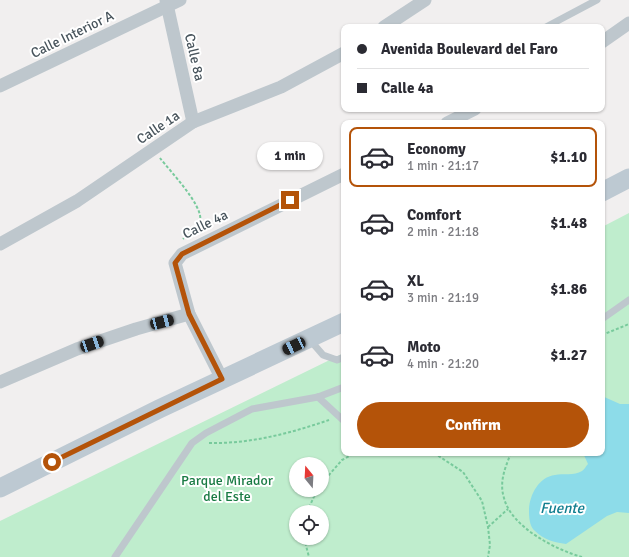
<!DOCTYPE html>
<html lang="en">
<head>
<meta charset="utf-8">
<style>
  body { margin:0; font-family:Signika,sans-serif; background:#f7f7f7; color:#2b2b33; height:100vh; display:flex; flex-direction:column; font-size:15px; white-space:nowrap }
  * { box-sizing:border-box; margin:0 }
  p { font-size:13px; color:#7c7c81 }
  .icon { flex:none; width:22px; height:22px; fill:none; stroke:currentColor; stroke-width:2; stroke-linecap:round; stroke-linejoin:round }
  .map { position:relative; flex:1; overflow:hidden }
  .sheet { position:absolute; left:341px; top:120px; width:264px; height:336px; display:flex; flex-direction:column; background:#fff; border-radius:8px; box-shadow:0 1px 3px #0004 }
  .sheet>* { flex:none }
  .banner { position:absolute; left:341px; top:24px; width:264px; height:88px; border-radius:8px; box-shadow:0 1px 3px #0004; display:grid; align-content:center; height:88px; padding:0 16px; background:#fff }
  .needle { width:26px; rotate:342deg }
  .fabs { position:absolute; left:289px; top:457px; display:grid; gap:8px }
  .fabs a { display:grid; place-items:center; width:40px; height:40px; border-radius:50%; background:#fff; box-shadow:0 1px 3px #0004; font-size:20px }
  .end { position:absolute; width:18px; height:18px; margin:-9px; border:5px solid #b45309; background:#fff; box-shadow:0 0 0 2px #fff }
  .from { border-radius:50% }
  .bubble { position:absolute; height:28px; border-radius:14px; background:#fff; box-shadow:0 1px 3px #0004; font-size:13px; font-weight:700; line-height:28px; text-align:center }
  .car { position:absolute; width:12px; height:24px; margin:-12px -6px; border-radius:5px; box-shadow:0 0 3px 1px #0007; background:linear-gradient(#222 24%,#8ab4d8 0 40%,#222 0 76%,#8ab4d8 0 86%,#222 0) }
  .banner b { display:flex; align-items:center; gap:14px; height:38px; font-size:15px }
  .banner b+b { border-top:1px solid #e1e1e2 }
  .banner i { width:10px; height:10px; background:#2b2b33 }
  ul { padding:7px 0 0; list-style:none }
  li { display:flex; align-items:center; gap:12px; height:60px; margin:0 8px 6px; padding:0 8px; border:2px solid transparent; border-radius:8px }
  li div { flex:1 }
  li b { display:block; font-size:15px }
  li em { font-style:normal; font-weight:700 }
  li.active { border-color:#b45309 }
  li>.icon { width:36px; height:36px; stroke-width:1.5 }
  .primary-button { display:flex; gap:8px; margin-top:auto; padding:8px 16px }
  .primary-button a { flex:1; height:46px; border-radius:24px; background:#b45309; color:#fff; font-size:16px; font-weight:700; line-height:46px; text-align:center }
  .map>svg:first-child { display:block }
  .green { fill:#bfedcd; fill-rule:evenodd }
  .water { fill:#8ddce9 }
  .lines { fill:none; stroke-linecap:round; stroke-linejoin:round }
  .path { stroke:#78ca9c; stroke-width:2; stroke-dasharray:3 2; stroke-linecap:butt }
  .lane { stroke:#bec7cd; stroke-width:7 }
  .street { stroke:#bec7cd; stroke-width:13 }
  .secondary { stroke:#bdc9d2; stroke-width:19 }
  .route { stroke:#b45309; stroke-width:5 }
  .labels { text-anchor:middle; stroke-width:4; stroke-linejoin:round; paint-order:stroke }
  .street-label { font-size:14px; fill:#48545c; stroke:#fff }
  .park-label { font-size:14px; fill:#1a7b44; stroke:#fff }
  .water-label { font-size:15px; font-style:italic; fill:#117e8f; stroke:#fff }
</style>
</head>
<body>
<div class="map">
<svg width="629" height="557" viewBox="0 0 629 557">
  <rect width="100%" height="100%" fill="#f1efef"/>
  <path class="green" d="M 629,213 L 629,557 L 0,557 L 0,521 L 344,353 L 344,453 L 602,453 L 602,227 ZM 296,464 L 322,464 L 322,490 L 296,490 ZM 296,512 L 322,512 L 322,538 L 296,538 Z"/>
  <path class="water" d="M 602,396 L 620,404 L 629,404 L 629,513 L 617,512 L 607,516 L 566,544 C 554,542 544,540 535,531 C 529,526 529,516 529,509 C 530,494 539,477 555,475 C 563,473 574,476 582,471 C 584,470 586,466 588,464 L 583,453 L 602,453 Z"/>
  <g class="lines">
    <g class="path">
      <path d="M 160,158 C 169,170 204,206 200,221 C 197,230 188,233 183,239"/>
      <polyline points="602,335 629,324"/>
      <path d="M 209,443 C 250,444 291,433 329,420"/>
      <polyline points="434,453 463,472 482,501 488,527 490,545 488,557"/>
      <path d="M 511,453 C 505,468 499,482 504,498 C 511,527 556,550 582,557"/>
      <polyline points="322,483 342,460 355,453"/>
      <polyline points="307,512 317,490"/>
      <polyline points="488,527 508,509"/>
      <polyline points="304,538 309,557"/>
    </g>
    <g class="lane">
      <polyline points="546,27 597,0"/>
      <polyline points="602,319 629,300"/>
      <polyline points="310,340 323,355 337,360 344,357"/>
      <polyline points="318,397 344,421"/>
      <polyline points="115,557 192,443 206,433 252,409 318,397 344,387"/>
    </g>
    <g class="street">
      <polyline points="166,0 193,122"/>
      <polyline points="384,27 425,0"/>
      <polyline points="602,42 629,23"/>
      <polyline points="0,86 180,0"/>
      <polyline points="447,123 475,109"/>
      <polyline points="0,244 77,201 193,122 281,87 344,53"/>
      <polyline points="222,379 189,314 175,263 182,254 344,174"/>
      <polyline points="0,382 77,349 136,329 189,314"/>
    </g>
    <g class="secondary">
      <polyline points="602,192 629,178"/>
      <polyline points="0,488 159,409 344,322"/>
    </g>
  </g>
  <g class="lines">
    <polyline class="route" points="52,462 222,379 189,314 175,263 182,254 290,200"/>
  </g>
  <g class="labels">
    <g class="street-label">
      <text transform="translate(72 34) rotate(-26)" y="5">Calle Interior A</text>
      <text transform="translate(195 57) rotate(77)" y="5">Calle 8a</text>
      <text transform="translate(158 127) rotate(-34)" y="5">Calle 1a</text>
      <text transform="translate(205 224) rotate(-26)" y="5">Calle 4a</text>
    </g>
    <g class="park-label">
      <text x="227" y="485">Parque Mirador<tspan x="227" dy="16">del Este</tspan></text>
    </g>
    <g class="water-label">
      <text x="562" y="513">Fuente</text>
    </g>
  </g>
</svg>
<div class="fabs">
<a><svg class="needle" viewBox="-14 -14 28 28"><path d="M0-13l5 13h-10z" fill="#e53935"/><path d="M0 13l5-13h-10z" fill="#7c7c81"/></svg></a>
<a><svg class="icon" aria-label="locate" viewBox="0 0 24 24"><circle cx="12" cy="12" r="6"/><path d="M12 2v4M12 18v4M2 12h4M18 12h4"/></svg></a>
</div>
<i class="end from" style="left:52px;top:462px"></i>
<i class="end" style="left:290px;top:200px"></i>
<div class="bubble" style="left:257px;top:142px;width:66px">1 min</div>
<i class="car" style="left:162px;top:322px;rotate:75deg"></i>
<i class="car" style="left:92px;top:344px;rotate:71deg"></i>
<i class="car" style="left:294px;top:346px;rotate:245deg"></i>
<div class="banner">
<b><i class="from"></i>Avenida Boulevard del Faro</b>
<b><i></i>Calle 4a</b>
</div>
<section class="sheet">
<ul>
<li class="active"><svg class="icon" aria-label="car" viewBox="0 0 24 24"><path d="M5 17H2v-5l4-1 3-4h7l3 4 3 1v5h-3M9 17h6M6 11h13"/><circle cx="7" cy="17" r="2"/><circle cx="17" cy="17" r="2"/></svg><div><b>Economy</b><p>1 min · 21:17</p></div><em>$1.10</em></li>
<li><svg class="icon" aria-label="car" viewBox="0 0 24 24"><path d="M5 17H2v-5l4-1 3-4h7l3 4 3 1v5h-3M9 17h6M6 11h13"/><circle cx="7" cy="17" r="2"/><circle cx="17" cy="17" r="2"/></svg><div><b>Comfort</b><p>2 min · 21:18</p></div><em>$1.48</em></li>
<li><svg class="icon" aria-label="car" viewBox="0 0 24 24"><path d="M5 17H2v-5l4-1 3-4h7l3 4 3 1v5h-3M9 17h6M6 11h13"/><circle cx="7" cy="17" r="2"/><circle cx="17" cy="17" r="2"/></svg><div><b>XL</b><p>3 min · 21:19</p></div><em>$1.86</em></li>
<li><svg class="icon" aria-label="car" viewBox="0 0 24 24"><path d="M5 17H2v-5l4-1 3-4h7l3 4 3 1v5h-3M9 17h6M6 11h13"/><circle cx="7" cy="17" r="2"/><circle cx="17" cy="17" r="2"/></svg><div><b>Moto</b><p>4 min · 21:20</p></div><em>$1.27</em></li>
</ul>
<div class="primary-button"><a>Confirm</a></div>
</section>
</div>
</body>
</html>
